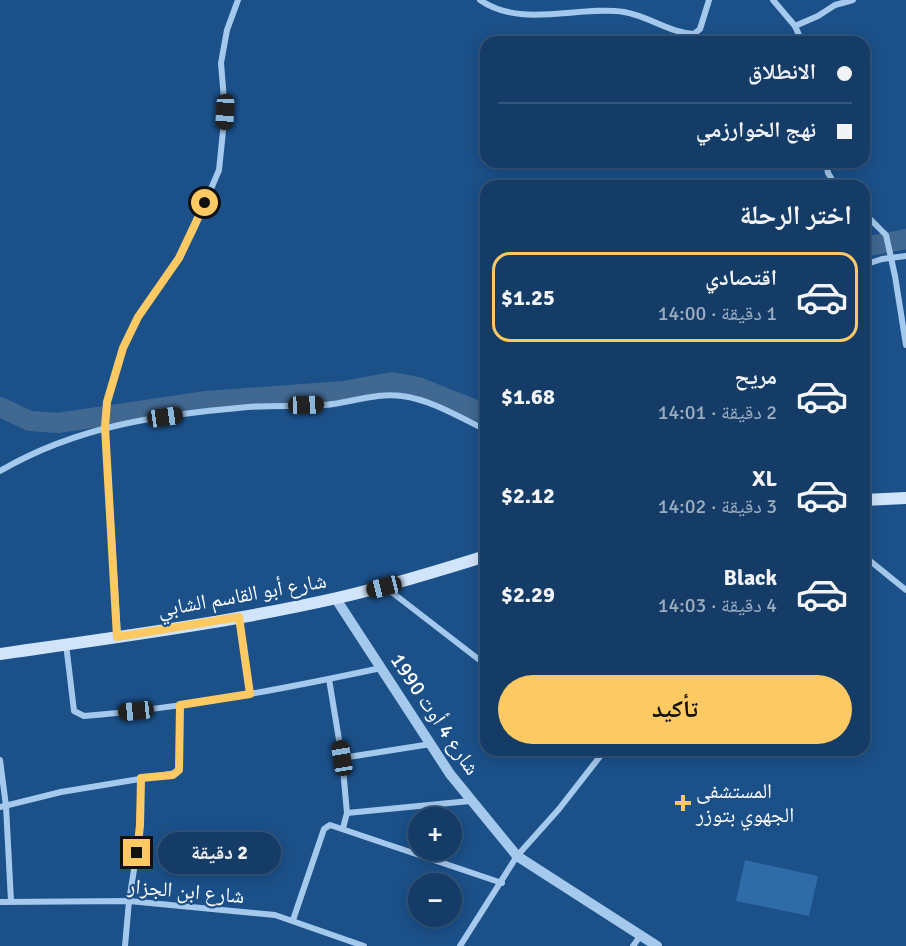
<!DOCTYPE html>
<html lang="ar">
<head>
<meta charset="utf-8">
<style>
  body { margin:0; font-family:Signika,"Noto Naskh Arabic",sans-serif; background:#214770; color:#f1f3f6; direction:rtl; height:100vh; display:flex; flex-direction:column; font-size:22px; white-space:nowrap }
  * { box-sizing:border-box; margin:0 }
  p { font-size:20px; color:#9dadc0 }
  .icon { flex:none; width:33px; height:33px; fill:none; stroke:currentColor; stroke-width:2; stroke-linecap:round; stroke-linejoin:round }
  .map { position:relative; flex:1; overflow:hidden; direction:ltr }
  .side { position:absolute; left:480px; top:180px; width:390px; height:576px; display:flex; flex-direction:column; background:#143c67; border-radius:18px; box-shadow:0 3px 15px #0003,0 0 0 2px #33567b; direction:rtl }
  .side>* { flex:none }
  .top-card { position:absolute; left:480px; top:36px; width:390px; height:132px; border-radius:18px; box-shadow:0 3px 15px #0003,0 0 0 2px #33567b; direction:rtl; display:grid; align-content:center; height:132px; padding:0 18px; background:#143c67 }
  .controls { position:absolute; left:408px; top:807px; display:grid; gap:12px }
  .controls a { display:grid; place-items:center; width:54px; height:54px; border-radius:50%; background:#143c67; box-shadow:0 3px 15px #0003,0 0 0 2px #33567b; font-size:30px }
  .end { position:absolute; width:27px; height:27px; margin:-14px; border:8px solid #fdc962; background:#111; box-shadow:0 0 0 3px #111 }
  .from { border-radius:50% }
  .bubble { position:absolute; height:42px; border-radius:21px; background:#143c67; box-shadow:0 3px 15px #0003,0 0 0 2px #33567b; font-size:20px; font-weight:700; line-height:42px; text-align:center; direction:rtl }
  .car { position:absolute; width:18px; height:36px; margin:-18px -9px; border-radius:8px; box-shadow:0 0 4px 2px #0007; background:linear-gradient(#222 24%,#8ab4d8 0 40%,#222 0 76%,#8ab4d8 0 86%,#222 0) }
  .top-card b { display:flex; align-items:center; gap:21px; height:57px; font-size:22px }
  .top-card b+b { border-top:2px solid #33567b }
  .top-card i { width:15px; height:15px; background:#f1f3f6 }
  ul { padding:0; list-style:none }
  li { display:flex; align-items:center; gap:18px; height:90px; margin:0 12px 9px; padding:0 6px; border:3px solid transparent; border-radius:18px }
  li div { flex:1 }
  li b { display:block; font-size:22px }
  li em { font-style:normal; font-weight:700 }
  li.on { border-color:#fdc962 }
  li>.icon { width:54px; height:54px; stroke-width:1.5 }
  h2 { padding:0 18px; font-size:27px; line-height:72px }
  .cta { display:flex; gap:12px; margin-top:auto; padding:12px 18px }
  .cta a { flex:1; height:69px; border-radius:36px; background:#fdc962; color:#111; font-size:24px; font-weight:700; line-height:69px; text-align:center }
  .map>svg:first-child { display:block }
  .green { fill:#2e6ba7 }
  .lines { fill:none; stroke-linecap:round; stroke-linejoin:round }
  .river { stroke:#416891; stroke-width:20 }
  .minor { stroke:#a5c9ec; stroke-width:6 }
  .tertiary { stroke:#a5c9ec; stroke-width:10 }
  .secondary { stroke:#d1e4f9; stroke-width:12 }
  .route { stroke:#fdc962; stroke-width:8 }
  .poi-dot { fill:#fdc962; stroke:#1b5089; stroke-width:2 }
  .labels { text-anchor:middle; stroke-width:4.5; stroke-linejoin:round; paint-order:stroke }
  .street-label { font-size:21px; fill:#fff; stroke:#1b5089 }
  .poi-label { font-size:21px; fill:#fff; stroke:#1b5089; text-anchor:start }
</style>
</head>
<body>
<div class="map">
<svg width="906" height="946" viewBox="0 0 906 946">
  <rect width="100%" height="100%" fill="#1b5089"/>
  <polygon class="green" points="745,860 818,876 809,916 736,901"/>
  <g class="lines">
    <g class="river">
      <polyline points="864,247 906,239"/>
      <polyline points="0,407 30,421 58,423 206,401 343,391 392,382 418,387 486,414"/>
    </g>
    <g class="minor">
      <path d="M 480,0 C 522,29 578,5 624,12 C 649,16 669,33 694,34 L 700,29 L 709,0"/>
      <polyline points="773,0 795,26 802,42"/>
      <polyline points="795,26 818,16 835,5 853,0"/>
      <polyline points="826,162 828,173 836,186"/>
      <polyline points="864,213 886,235 895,276 906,345"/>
      <polyline points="864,265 882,259 906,256"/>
      <path d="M 0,471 C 79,425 159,415 248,407 C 274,405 300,407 325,405 C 350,403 377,392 402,396 C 432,400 459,417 486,430"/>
      <polyline points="864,556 906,590"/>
      <polyline points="385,587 486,665"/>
      <polyline points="239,617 250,694"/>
      <polyline points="118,637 105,427 107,402 123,348 138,317 179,259 194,229 219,170 225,112 221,63 227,30 238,0"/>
      <path d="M 66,644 L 74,711 L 84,716 C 184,708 283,689 381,668"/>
      <polyline points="329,679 342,758 347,813 343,828"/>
      <polyline points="342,758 431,744"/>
      <polyline points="0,760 6,806 11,901"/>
      <polyline points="0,807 61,792 176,773 180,767 180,705"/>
      <polyline points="347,813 470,801"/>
      <polyline points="0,902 129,901 275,915 364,946"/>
      <polyline points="293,920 324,829 330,825 502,883"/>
      <polyline points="125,946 129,901 139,838 141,778"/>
      <polyline points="460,946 517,856 559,809 605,750"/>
      <polyline points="633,946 641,935"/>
    </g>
    <polyline class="tertiary" points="336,599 450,774 517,856 657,946"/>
    <g class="secondary">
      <polyline points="864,500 906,498"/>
      <path d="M 0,654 C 112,638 226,623 337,598 C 387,587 437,571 486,556"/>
    </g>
  </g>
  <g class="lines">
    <polyline class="route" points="137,853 140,825 141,778 173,775 179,770 180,705 250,694 239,617 117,637 105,427 107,402 123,348 138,317 179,258 205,203"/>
  </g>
  <path class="poi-dot" d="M680 794h6v6h6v6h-6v6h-6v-6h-6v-6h6z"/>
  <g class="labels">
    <g class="street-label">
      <text transform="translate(242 595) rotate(-10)" y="7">شارع أبو القاسم الشابي</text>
      <text transform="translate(435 714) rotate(56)" y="7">شارع 4 أوت 1990</text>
      <text transform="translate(186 891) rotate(5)" y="7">شارع ابن الجزار</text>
    </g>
    <g class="poi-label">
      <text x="696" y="798">المستشفى<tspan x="696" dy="24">الجهوي بتوزر</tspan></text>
    </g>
  </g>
</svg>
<div class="controls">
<a>+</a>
<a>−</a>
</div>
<i class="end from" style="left:205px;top:203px"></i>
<i class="end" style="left:137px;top:853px"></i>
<div class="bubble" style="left:158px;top:832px;width:123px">2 دقيقة</div>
<i class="car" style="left:225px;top:112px;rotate:183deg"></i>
<i class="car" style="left:306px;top:405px;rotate:88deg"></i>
<i class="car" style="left:165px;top:417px;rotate:82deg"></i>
<i class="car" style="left:384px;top:587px;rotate:256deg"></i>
<i class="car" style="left:136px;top:711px;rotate:264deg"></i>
<i class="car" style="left:342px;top:758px;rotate:351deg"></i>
<div class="top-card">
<b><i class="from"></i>الانطلاق</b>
<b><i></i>نهج الخوارزمي</b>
</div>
<section class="side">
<h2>اختر الرحلة</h2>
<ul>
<li class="on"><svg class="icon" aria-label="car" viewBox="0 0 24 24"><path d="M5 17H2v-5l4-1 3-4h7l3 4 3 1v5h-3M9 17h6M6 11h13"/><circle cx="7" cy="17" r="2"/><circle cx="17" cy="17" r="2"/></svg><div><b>اقتصادي</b><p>1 دقيقة · 14:00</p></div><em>$1.25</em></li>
<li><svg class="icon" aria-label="car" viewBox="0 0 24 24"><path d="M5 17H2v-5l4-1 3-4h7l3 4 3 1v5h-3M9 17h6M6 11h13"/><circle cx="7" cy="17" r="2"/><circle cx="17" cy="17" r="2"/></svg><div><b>مريح</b><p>2 دقيقة · 14:01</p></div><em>$1.68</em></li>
<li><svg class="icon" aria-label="car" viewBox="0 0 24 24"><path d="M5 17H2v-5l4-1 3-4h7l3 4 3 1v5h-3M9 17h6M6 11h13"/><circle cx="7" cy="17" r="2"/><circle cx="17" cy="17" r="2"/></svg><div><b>XL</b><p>3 دقيقة · 14:02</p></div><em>$2.12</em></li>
<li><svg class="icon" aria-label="car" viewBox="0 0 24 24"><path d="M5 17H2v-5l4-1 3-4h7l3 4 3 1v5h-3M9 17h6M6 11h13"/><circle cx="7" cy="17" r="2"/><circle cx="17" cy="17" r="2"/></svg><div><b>Black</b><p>4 دقيقة · 14:03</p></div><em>$2.29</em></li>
</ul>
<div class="cta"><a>تأكيد</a></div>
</section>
</div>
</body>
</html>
